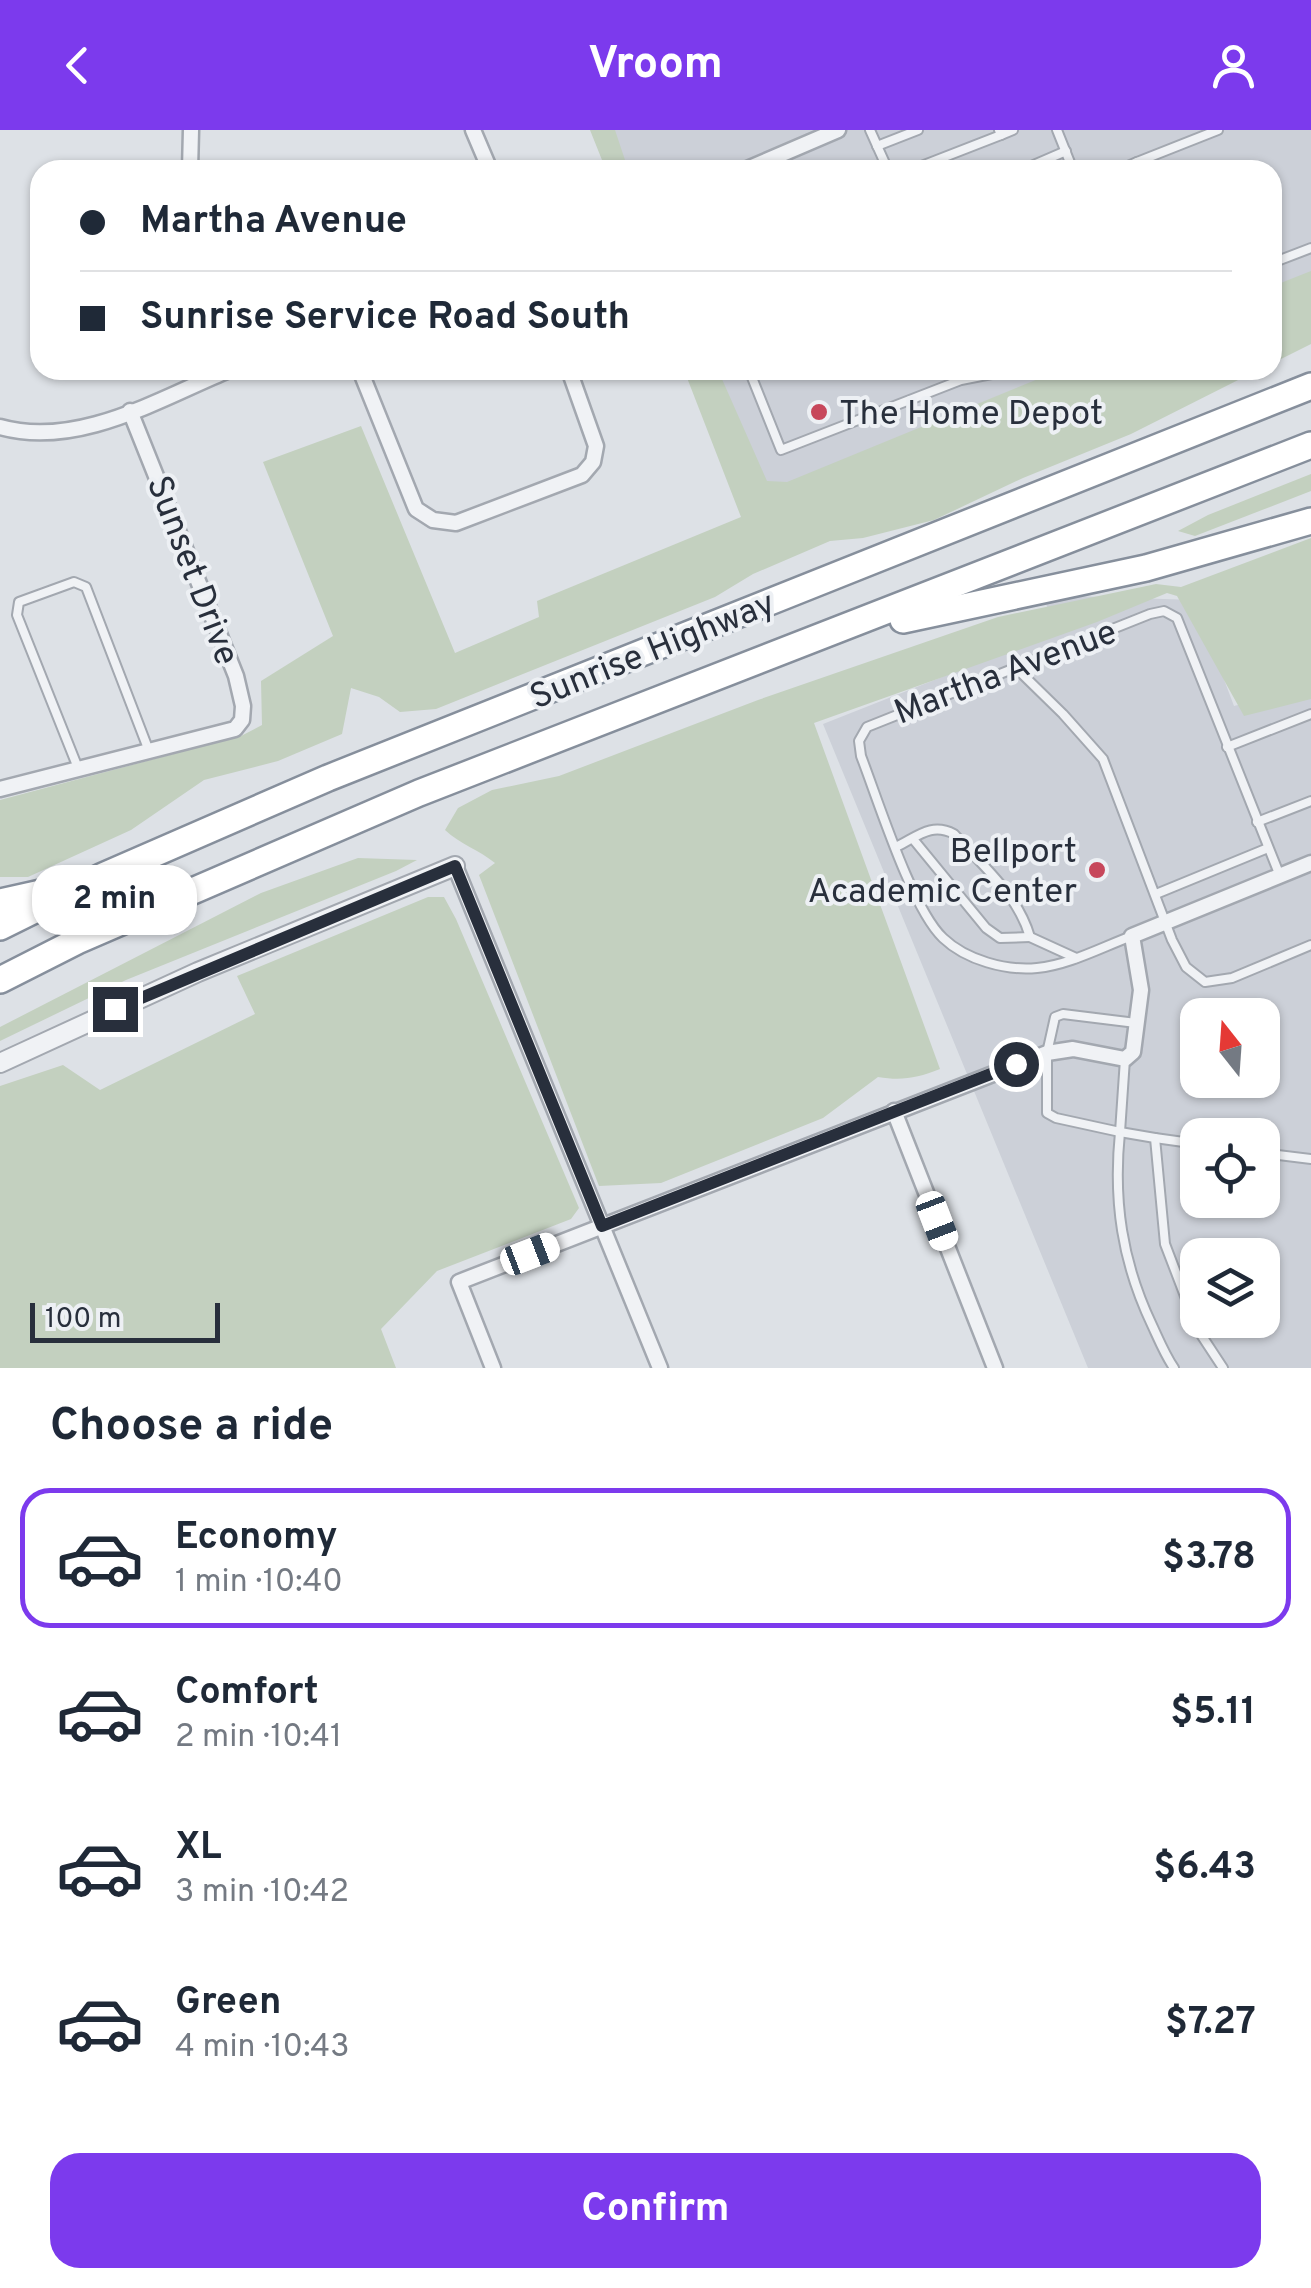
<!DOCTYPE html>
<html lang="en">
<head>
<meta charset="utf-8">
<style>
  body { margin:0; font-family:Overpass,sans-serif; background:#f6f6f7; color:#1f2937; height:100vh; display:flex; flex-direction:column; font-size:38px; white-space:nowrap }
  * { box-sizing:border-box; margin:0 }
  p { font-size:32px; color:#747a83 }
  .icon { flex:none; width:55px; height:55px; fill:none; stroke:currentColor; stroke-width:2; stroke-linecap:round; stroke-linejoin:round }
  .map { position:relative; height:1238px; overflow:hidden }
  .side { display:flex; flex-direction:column; background:#fff; flex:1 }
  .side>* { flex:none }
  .guide { position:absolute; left:30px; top:30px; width:1252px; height:220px; border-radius:30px; box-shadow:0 2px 8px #0004; display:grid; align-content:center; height:220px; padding:0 50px; background:#fff }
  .needle { width:65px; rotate:343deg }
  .tools { position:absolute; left:1180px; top:868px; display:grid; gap:20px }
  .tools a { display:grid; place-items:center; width:100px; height:100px; border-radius:20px; background:#fff; box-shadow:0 2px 8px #0004; font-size:50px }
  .scale { position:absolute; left:30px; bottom:25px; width:190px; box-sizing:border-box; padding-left:10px; border:5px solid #282f3c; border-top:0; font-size:28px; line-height:35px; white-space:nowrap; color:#282f3c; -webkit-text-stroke:8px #edf0f4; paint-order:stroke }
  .end { position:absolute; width:45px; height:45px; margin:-22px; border:12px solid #282f3c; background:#fff; box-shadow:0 0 0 5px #fff }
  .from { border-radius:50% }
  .bubble { position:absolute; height:70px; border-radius:30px; background:#fff; box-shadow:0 2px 8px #0004; font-size:32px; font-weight:700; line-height:70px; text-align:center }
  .car { position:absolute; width:30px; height:60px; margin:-30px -15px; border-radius:12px; box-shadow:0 0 8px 2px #0007; background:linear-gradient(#fff 24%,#345 0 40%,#fff 0 76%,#345 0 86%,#fff 0) }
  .guide b { display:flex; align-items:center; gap:35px; height:95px; font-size:38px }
  .guide b+b { border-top:2px solid #e0e1e3 }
  .guide i { width:25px; height:25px; background:#1f2937 }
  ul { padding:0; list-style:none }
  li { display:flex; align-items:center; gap:30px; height:140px; margin:0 20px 15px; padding:0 30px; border:5px solid transparent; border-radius:30px }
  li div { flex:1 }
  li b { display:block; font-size:38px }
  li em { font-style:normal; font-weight:700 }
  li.selected { border-color:#7c3aed }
  li>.icon { width:90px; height:90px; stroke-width:1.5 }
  h2 { padding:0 50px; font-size:45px; line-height:120px }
  .primary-button { display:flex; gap:20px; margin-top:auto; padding:20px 50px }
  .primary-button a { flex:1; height:115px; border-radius:30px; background:#7c3aed; color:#fff; font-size:40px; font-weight:700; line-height:115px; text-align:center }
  header { display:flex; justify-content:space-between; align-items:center; height:130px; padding:0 50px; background:#7c3aed; color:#fff; font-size:45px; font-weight:700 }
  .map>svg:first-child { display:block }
  .built { fill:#ccd0d8; fill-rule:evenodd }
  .green { fill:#c3d0bf }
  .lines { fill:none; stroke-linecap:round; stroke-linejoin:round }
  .service-casing { stroke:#a3a8b0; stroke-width:12 }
  .minor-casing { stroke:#a3a8b0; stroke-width:19 }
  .tertiary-casing { stroke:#a3a8b0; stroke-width:22 }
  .motorway-casing { stroke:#868f9c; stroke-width:30 }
  .service { stroke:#f0f2f5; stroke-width:8 }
  .minor { stroke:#f0f2f5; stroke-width:14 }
  .tertiary { stroke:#f0f2f5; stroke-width:18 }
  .motorway { stroke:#fff; stroke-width:25 }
  .route { stroke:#282f3c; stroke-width:12 }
  .poi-dot { fill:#c7475b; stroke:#edf0f4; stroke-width:4 }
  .labels { text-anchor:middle; stroke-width:8; stroke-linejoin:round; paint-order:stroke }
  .poi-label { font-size:35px; fill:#282f3c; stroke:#edf0f4; text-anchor:start }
  .street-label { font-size:35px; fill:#282f3c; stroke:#edf0f4 }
</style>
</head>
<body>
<header><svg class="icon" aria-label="back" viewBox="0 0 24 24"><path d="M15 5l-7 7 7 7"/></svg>Vroom<svg class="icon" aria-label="person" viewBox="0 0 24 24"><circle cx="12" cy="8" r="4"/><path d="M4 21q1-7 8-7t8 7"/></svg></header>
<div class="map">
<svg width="1311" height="1238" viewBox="0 0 1311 1238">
  <rect width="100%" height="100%" fill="#dde1e6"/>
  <g class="built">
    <polygon points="606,0 1311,0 1311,159 1273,174 1272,40 624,40"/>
    <polygon points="710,240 1103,240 766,370"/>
    <path d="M 1043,465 L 1194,470 L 1234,576 L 1311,556 L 1311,1238 L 1088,1238 L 823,594 L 1056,502 ZM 1198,885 L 1262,885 L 1262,950 L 1198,950 ZM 1198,1005 L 1262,1005 L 1262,1070 L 1198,1070 ZM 1198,1125 L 1262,1125 L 1262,1190 L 1198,1190 Z"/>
  </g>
  <g class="green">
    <polygon points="590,0 615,0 627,36 675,31 668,40 606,40"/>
    <polygon points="1311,141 1311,214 1273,233 1273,156"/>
    <polygon points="684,240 718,240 767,351 787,352 1060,240 1258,240 1131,304 1023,348 934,390 863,408 830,411 753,444 715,467 436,579 400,582 379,567 351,558 342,604 278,631 204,650 131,700 28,747 0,747 0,670 241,606 262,595 261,551 333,506 263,332 361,296 455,523 539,487 537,471 741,387"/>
    <polygon points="1311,344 1311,361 1195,406 1178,401 1208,385"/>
    <path d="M 1311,408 L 1311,569 L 1244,586 L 1177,466 L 1167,463 L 1097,492 L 814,593 L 940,939 C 917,948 902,951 878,947 L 823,988 L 661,1053 L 599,1056 L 479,745 L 495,733 C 479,720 460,714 445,700 L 458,678 L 492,660 L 559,646 L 758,570 L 998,487 L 1156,454 L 1181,457 Z"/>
    <polygon points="358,728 417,730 396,741 126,850 0,911 0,897 261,763"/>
    <polygon points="428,767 444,767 456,789 579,1078 571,1089 437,1141 381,1199 396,1238 0,1238 0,956 63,935 100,960 255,884 237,846"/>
  </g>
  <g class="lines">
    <g class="service-casing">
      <g id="service">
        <polyline points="870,0 888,40"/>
        <polyline points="999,0 1001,5 1013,0"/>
        <polyline points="1057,0 1073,40"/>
        <polyline points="877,16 918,0"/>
        <polyline points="1137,32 1218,0"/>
        <polyline points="911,40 1001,5"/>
        <polyline points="1022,40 1066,21"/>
        <polyline points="1119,40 1137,32 1140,40"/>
        <polyline points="1272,133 1311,118"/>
        <polyline points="749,240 781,320 961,250 1012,240"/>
        <polyline points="1015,537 1063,584 1103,629 1172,810 1186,837 1205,852 1232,848 1311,815"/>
        <polyline points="1227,617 1311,584"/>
        <polyline points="78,638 17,485 19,472 74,452 86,457 149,621"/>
        <polyline points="1257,692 1311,671"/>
        <polyline points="913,709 986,798 1000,808 1030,807"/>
        <path d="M 896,717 C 917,707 931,692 954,704 C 983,736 1018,765 1030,807 L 1076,828"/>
        <polyline points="1156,764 1268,718"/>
        <path d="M 1132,806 C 1102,817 1069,835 1037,838 C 1006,841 966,830 943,808 C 912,779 878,670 861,626 L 859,611 L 867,597 L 1150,484 L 1164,481 L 1177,488 L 1280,746"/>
        <polyline points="1125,929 1120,1002 1056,988 1047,983 1047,923 1055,887 1063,884 1136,893"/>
        <polyline points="1155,1008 1198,1014"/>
        <polyline points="1262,1023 1311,1029"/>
        <path d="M 1174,1238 C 1165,1225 1159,1210 1152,1195 C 1122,1132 1113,1071 1120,1002 L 1155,1008 L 1165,1114 L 1198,1200 L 1223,1238"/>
      </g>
    </g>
    <g class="minor-casing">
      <g id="minor">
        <polyline points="473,0 490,40"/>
        <polyline points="190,40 191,0"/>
        <polyline points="745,40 838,0"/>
        <polyline points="360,240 416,379 433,390 456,393 582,345 593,332 596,316 569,240"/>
        <path d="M 0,297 C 77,319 159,269 229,240"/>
        <polyline points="0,659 235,599 242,590 243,576 236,546 130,281"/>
        <polyline points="455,736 660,1238"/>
        <polyline points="894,981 995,1238"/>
        <polyline points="493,1238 459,1152 1047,923 1073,919 1125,929 1133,922 1141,860 1132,806 1311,733"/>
      </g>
    </g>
    <g class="tertiary-casing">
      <polyline id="tertiary" points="0,933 198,842 455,736"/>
    </g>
    <g class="motorway-casing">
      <g id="motorway">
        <polyline points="903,490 1146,438 1311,391"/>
        <polyline points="0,772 50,761"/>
        <polyline points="0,797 103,746 328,648 1311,256"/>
        <polyline points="0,850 77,811 419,663 1311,315"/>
      </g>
    </g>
    <use href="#service" class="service"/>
    <use href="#minor" class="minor"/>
    <use href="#tertiary" class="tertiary"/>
    <use href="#motorway" class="motorway"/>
  </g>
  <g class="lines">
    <polyline class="route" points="115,879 455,736 602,1096 1016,934"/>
  </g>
  <g class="poi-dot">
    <circle cx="819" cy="282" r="10"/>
    <circle cx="1097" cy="740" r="10"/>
  </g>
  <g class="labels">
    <g class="poi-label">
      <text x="839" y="294">The Home Depot</text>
      <text x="1077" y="732" text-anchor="end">Bellport<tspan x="1077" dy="40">Academic Center</tspan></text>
    </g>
    <g class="street-label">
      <text transform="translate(194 440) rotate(69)" y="12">Sunset Drive</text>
      <text transform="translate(652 519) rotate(-22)" y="12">Sunrise Highway</text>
      <text transform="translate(1005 541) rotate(-21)" y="12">Martha Avenue</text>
    </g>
  </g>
</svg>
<div class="tools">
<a><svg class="needle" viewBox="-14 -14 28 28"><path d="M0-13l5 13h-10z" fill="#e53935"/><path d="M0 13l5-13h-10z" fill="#747a83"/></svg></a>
<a><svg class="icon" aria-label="locate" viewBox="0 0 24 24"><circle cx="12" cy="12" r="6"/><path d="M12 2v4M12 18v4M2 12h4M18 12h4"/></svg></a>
<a><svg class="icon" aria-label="layers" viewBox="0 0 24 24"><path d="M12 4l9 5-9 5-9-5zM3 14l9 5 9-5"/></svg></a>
</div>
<div class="scale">100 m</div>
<i class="end from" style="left:1016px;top:934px"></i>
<i class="end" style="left:115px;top:879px"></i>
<div class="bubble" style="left:32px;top:735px;width:165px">2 min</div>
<i class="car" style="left:937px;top:1091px;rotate:159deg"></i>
<i class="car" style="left:530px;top:1124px;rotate:69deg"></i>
<div class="guide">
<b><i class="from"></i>Martha Avenue</b>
<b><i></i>Sunrise Service Road South</b>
</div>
</div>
<section class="side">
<h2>Choose a ride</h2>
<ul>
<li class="selected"><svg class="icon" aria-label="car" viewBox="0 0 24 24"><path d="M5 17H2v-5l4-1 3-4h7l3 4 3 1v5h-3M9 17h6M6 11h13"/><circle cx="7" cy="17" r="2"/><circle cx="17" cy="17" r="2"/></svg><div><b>Economy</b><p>1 min · 10:40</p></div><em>$3.78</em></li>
<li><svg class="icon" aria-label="car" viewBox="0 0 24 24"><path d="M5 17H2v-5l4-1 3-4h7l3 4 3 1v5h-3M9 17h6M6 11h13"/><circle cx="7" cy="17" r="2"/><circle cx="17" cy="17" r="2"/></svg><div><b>Comfort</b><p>2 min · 10:41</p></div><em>$5.11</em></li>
<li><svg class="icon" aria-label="car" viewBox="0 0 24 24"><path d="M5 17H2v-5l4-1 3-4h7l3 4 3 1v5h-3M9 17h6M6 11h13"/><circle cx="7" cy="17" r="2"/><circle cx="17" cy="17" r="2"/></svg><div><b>XL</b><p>3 min · 10:42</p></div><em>$6.43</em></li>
<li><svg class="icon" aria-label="car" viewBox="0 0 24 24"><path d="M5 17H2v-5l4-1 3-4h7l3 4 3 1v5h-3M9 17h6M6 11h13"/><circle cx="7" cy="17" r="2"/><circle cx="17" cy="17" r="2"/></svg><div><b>Green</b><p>4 min · 10:43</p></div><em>$7.27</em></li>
</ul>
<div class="primary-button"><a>Confirm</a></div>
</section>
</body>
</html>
